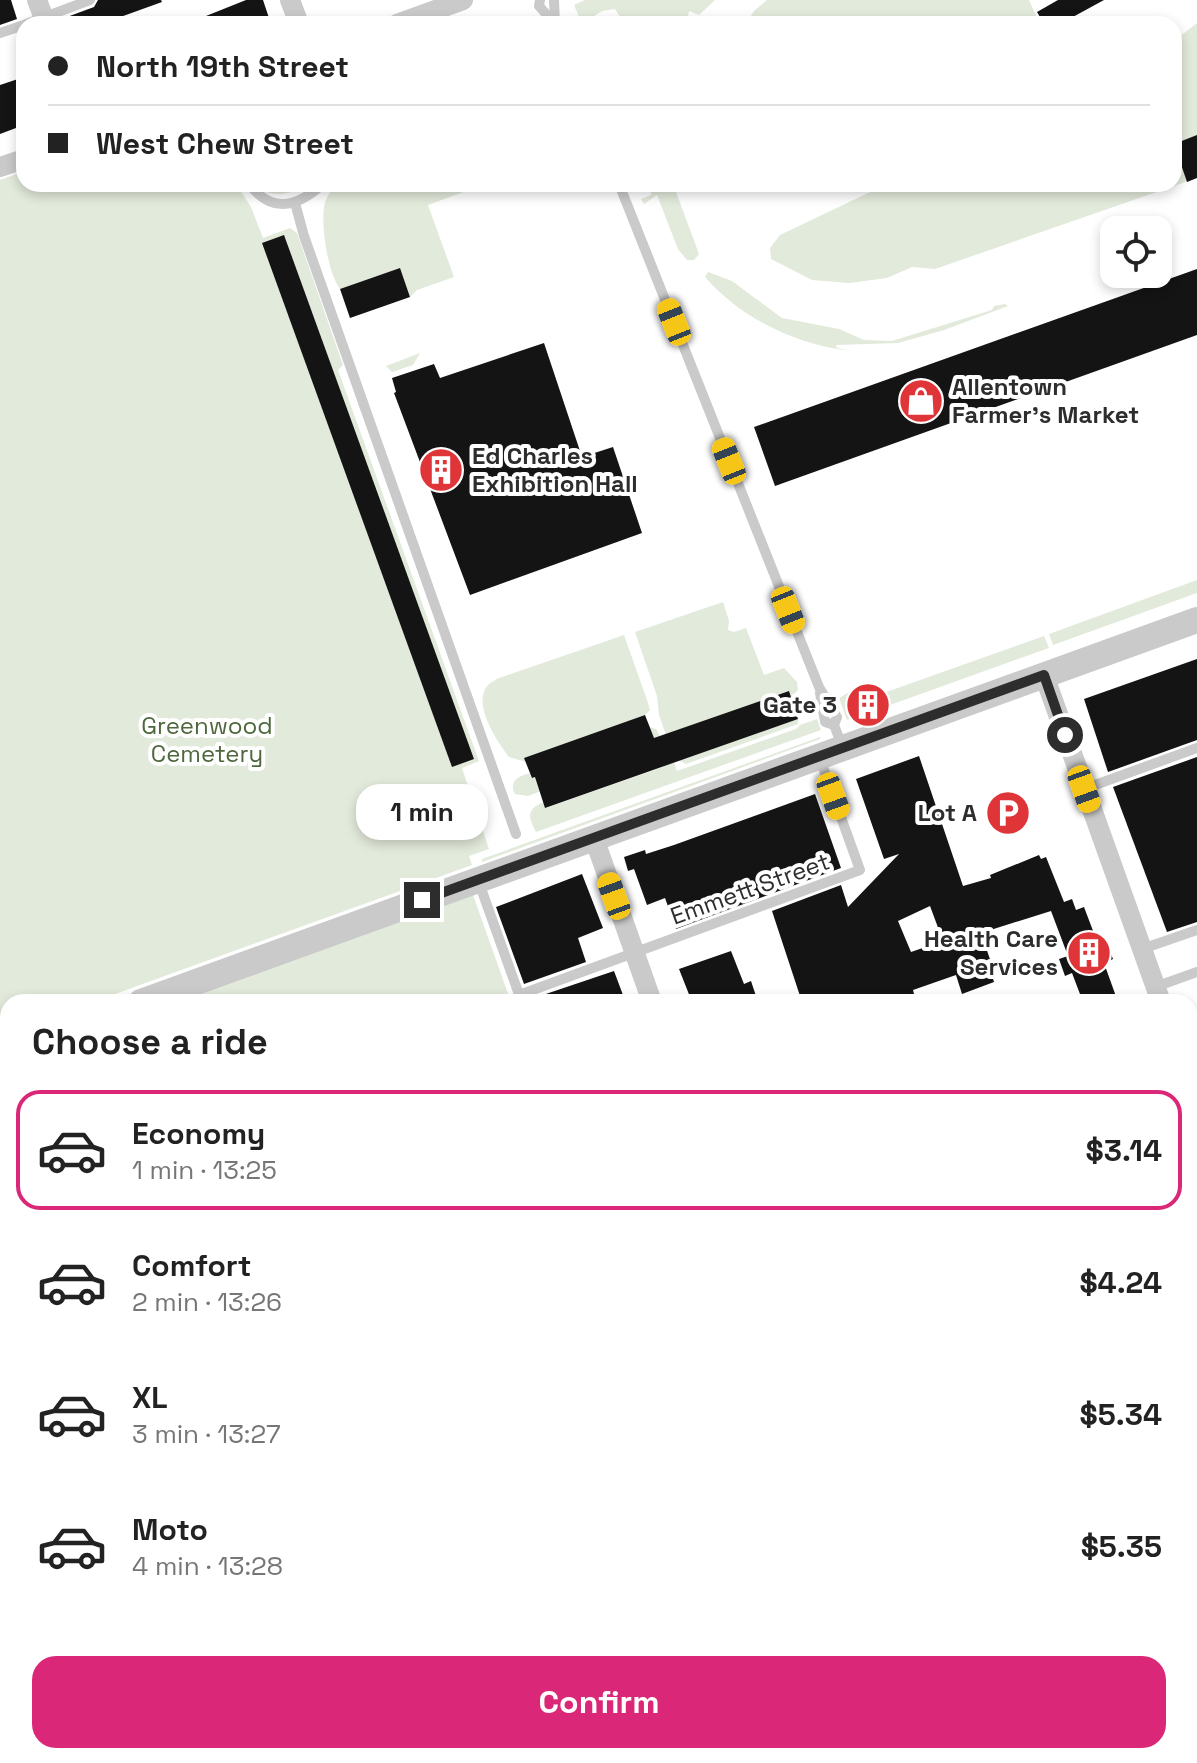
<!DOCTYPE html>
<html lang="en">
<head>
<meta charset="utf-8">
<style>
  body { margin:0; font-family:"Space Grotesk",sans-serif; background:#f6f6f6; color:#222; height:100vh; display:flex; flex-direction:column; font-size:30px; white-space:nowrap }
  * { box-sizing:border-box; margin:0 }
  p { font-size:26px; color:#767676 }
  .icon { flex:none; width:44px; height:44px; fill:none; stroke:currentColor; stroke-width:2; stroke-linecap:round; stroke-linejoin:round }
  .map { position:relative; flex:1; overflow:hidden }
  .drawer { position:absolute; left:0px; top:994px; width:1198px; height:770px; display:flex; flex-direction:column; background:#fff; border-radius:24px 24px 0 0; box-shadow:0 4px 12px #0003 }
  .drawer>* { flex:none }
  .banner { position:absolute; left:16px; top:16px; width:1166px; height:176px; border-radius:24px; box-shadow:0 4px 12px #0003; display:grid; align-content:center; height:176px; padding:0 32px; background:#fff }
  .controls { position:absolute; left:1100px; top:216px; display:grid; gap:16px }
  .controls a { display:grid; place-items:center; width:72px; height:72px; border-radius:16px; background:#fff; box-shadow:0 4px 12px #0003; font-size:40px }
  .end { position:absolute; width:36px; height:36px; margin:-18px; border:10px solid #2d2d2d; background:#fff; box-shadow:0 0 0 4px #fff }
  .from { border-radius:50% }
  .bubble { position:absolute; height:56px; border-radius:24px; background:#fff; box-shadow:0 4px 12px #0003; font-size:26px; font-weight:800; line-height:56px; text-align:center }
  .car { position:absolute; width:24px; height:48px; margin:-24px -12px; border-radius:10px; box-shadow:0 0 6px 2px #0007; background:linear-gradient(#f5c518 24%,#345 0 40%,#f5c518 0 76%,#345 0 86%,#f5c518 0) }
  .banner b { display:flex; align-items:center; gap:28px; height:76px; font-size:30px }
  .banner b+b { border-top:2px solid #e0e0e0 }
  .banner i { width:20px; height:20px; background:#222 }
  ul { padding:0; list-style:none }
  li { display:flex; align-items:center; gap:24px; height:120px; margin:0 16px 12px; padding:0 16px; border:4px solid transparent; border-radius:24px }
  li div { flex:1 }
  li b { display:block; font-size:30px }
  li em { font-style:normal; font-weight:800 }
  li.selected { border-color:#db2777 }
  li>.icon { width:72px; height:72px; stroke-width:1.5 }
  h2 { padding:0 32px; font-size:36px; line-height:96px }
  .button { display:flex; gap:16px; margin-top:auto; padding:16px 32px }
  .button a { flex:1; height:92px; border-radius:24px; background:#db2777; color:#fff; font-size:32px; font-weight:800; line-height:92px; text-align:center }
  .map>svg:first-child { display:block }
  .green { fill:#e2eadb }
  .building { fill:#141414; fill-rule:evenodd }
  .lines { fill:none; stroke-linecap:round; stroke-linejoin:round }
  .service { stroke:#cacaca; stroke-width:10 }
  .minor { stroke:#cacaca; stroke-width:20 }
  .tertiary { stroke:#cacaca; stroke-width:26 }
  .route { stroke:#2d2d2d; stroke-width:10 }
  .labels { text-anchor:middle; stroke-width:8; stroke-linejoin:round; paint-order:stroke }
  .poi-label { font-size:24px; font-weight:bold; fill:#2d2d2d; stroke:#fff; text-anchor:end }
  .park-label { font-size:24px; fill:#4e673c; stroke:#fff }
  .street-label { font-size:24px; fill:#2d2d2d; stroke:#fff }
</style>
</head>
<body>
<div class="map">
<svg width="1197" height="1763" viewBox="0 0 1197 1763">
  <rect width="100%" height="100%" fill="#fff"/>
  <g class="green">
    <polygon points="585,0 715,0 699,15 689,11 687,24 622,24 622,20 615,9 602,11 591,18 586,17 580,19 574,5"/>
    <polygon points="767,0 1029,0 1040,24 746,24 754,11"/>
    <polygon points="1197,23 1197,178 935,269 912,267 887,278 849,283 812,280 771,259 770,248 780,235 887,184 1174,184 1174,41"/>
    <polygon points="24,171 24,184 236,184 251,207 263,238 290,228 297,233 343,365 338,370 479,761 462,768 489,849 469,856 472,865 93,1002 8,1002 8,1033 0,1036 0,180"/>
    <path d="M 252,184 L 311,184 C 290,195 270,199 252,184 Z"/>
    <path d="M 337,184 L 485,184 L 428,205 L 454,277 L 417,290 L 410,297 L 400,268 L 340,289 C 328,273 321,227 324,207 C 326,197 330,191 337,184 Z"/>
    <polygon points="651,184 673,184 699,254 694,260 687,260 678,249 657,195 644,204 641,199 651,195"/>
    <path d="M 708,272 L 732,281 L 782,318 L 839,329 L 864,340 L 892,341 L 992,310 L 994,306 L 1005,304 L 1008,306 L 944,330 L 898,343 L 836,345 L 837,348 L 850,351 C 795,344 742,319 705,277 Z"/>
    <polygon points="420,353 413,365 392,372 386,366"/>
    <polygon points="1197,580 1197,593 1053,645 1049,634"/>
    <polygon points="723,602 729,621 728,630 734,632 746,628 764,675 784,668 797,682 798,690 791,697 667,738 659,715 657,696 635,632"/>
    <path d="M 624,635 L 647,700 L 650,710 L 645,715 L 526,762 L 509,757 C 498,743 471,703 488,685 C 491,682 495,680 499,678 Z"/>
    <polygon points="1044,636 1049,648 876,710 872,698 860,686 867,686 878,695"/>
    <polygon points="856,688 865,697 860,702 865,713 847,720 839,698"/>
    <polygon points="798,719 798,724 686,764 680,761 679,758 685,759"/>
    <path d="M 817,719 L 821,730 L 536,832 C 528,817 526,809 544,802 L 546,808 L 663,767 L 670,751 L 677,771 L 796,729 L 800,725 Z"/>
    <path d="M 649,727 L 656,729 L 664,743 L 528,796 L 515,794 C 508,781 519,776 530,773 L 532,778 L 652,736 Z"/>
    <polygon points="820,737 820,739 482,862 482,859"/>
    <polygon points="473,895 511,1002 177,1002"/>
    <polygon points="8,1063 8,1476 0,1479 0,1066"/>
    <polygon points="8,1514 8,1568 0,1561 0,1517"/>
    <polygon points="81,1756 419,1756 399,1763 84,1763"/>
  </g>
  <g class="building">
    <polygon points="0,0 11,0 17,19 0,25"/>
    <polygon points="98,0 161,0 162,2 101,24 70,24 67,17 94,7"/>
    <polygon points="246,0 263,0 271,24 186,24"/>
    <polygon points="1058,0 1104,0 1060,24 1044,24 1037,12"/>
    <polygon points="24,77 24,125 0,134 0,85"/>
    <polygon points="1197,135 1197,178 1187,182 1174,144"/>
    <polygon points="284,235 474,759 452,767 262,243"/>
    <polygon points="400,268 410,297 350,318 340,289"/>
    <polygon points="1197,269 1197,335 775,486 754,427"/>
    <polygon points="544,343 582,457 613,447 642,533 470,595 394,393 396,392 392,378 434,364 440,378"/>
    <polygon points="1197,659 1197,740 1108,772 1084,699"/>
    <polygon points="789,691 798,719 545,808 535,777 532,778 524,758 645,715 654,738"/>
    <path d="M 919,756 L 963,886 L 991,878 L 990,875 L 1039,855 L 1041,859 L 1046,857 L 1064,902 L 1072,899 L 1076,910 L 1084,907 L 1098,944 L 1106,941 L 1113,959 L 1104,963 L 1118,1002 L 1083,1002 L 1072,973 L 1065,976 L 1059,959 L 1068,956 L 1051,911 L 981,933 L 994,971 L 991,972 L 994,982 L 962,994 L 956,975 L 913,990 L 914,994 L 908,996 L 911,1002 L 802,1002 L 772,911 L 841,885 L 848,907 L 899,854 L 884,859 L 856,779 ZM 930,906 L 943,941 L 911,952 L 898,921 Z"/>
    <polygon points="1197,757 1197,922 1167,932 1113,787"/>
    <polygon points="815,794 841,868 676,929 665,898 647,905 634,869 628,871 624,857 645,850 646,854 674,845"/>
    <polygon points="582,874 603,928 578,938 586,962 524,984 496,907"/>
    <polygon points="731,951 744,984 751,981 758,1002 692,1002 679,969"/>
    <polygon points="614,971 623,995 606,1002 532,1002 531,999"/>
  </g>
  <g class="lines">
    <g class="service">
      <polyline points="540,0 539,6 555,24"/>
      <polyline points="554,0 555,24"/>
      <polyline points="26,24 90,0"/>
      <polyline points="0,33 24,25"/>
      <path d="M 249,184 C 273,215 298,206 323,184"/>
      <polyline points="619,184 819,687 837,717 834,725 843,748"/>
      <polyline points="295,203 304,236 516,834"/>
      <polyline points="820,693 825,722 834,725"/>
      <polyline points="1084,789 1197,748"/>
      <polyline points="478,880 521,1000"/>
      <polyline points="1142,949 1197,930"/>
      <polyline points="1155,987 1197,972"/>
      <polyline points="519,995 860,870 820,759"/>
    </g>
    <g class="minor">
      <polyline points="37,0 46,24"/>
      <polyline points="290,0 299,24"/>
      <polyline points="397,24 463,0"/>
      <polyline points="0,167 24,159"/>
      <polyline points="1044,675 1161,1002"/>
      <polyline points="594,838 652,1002"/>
      <polyline points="1190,1084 1197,1103"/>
      <polyline points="672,1756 674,1763"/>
      <polyline points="925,1756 927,1763"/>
    </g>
    <g class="tertiary">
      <polyline points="141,1002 1197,620"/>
      <polyline points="0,1053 8,1050"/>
      <polyline points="1190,1063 1197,1061"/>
      <polyline points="0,1495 8,1492"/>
      <polyline points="1190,1507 1197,1505"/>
      <polyline points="482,1763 501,1756"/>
    </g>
  </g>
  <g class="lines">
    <polyline class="route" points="422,900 1044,675 1065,735"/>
  </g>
  <defs>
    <g id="shop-disc" transform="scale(2.3)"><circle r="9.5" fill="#df3438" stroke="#fff"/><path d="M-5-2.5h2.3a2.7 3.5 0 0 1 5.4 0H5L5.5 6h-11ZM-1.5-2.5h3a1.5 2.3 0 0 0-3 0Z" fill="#fff"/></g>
    <g id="building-disc" transform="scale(2.3)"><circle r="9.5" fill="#df3438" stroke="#fff"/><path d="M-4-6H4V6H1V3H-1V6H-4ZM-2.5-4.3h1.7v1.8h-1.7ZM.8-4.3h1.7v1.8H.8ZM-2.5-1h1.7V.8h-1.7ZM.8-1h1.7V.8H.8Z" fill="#fff"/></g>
    <g id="parking-disc" transform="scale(2.3)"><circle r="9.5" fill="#df3438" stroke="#fff"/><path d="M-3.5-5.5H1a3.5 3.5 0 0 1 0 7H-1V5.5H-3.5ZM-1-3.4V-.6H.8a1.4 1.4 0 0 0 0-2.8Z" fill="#fff"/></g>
  </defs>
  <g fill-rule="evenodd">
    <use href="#shop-disc" x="921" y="401"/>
    <use href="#building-disc" x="441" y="470"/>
    <use href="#building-disc" x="868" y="705"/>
    <use href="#parking-disc" x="1008" y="813"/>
    <use href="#building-disc" x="1089" y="953"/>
  </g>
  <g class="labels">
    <g class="poi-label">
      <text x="952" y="395" text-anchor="start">Allentown<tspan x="952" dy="28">Farmer's Market</tspan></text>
      <text x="472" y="464" text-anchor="start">Ed Charles<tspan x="472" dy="28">Exhibition Hall</tspan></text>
      <text x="837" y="713">Gate 3</text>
      <text x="977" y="821">Lot A</text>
      <text x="1058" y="947">Health Care<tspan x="1058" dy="28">Services</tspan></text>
    </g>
    <g class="park-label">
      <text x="207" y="734">Greenwood<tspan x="207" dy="28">Cemetery</tspan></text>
    </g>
    <g class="street-label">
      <text transform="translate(750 889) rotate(-20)" y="8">Emmett Street</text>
    </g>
  </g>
</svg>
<div class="controls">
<a><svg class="icon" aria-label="locate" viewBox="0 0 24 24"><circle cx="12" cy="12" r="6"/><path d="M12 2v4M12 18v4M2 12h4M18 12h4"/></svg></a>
</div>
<i class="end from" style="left:1065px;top:735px"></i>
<i class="end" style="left:422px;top:900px"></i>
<div class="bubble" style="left:356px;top:784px;width:132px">1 min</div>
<i class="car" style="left:674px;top:322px;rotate:338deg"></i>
<i class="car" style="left:729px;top:461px;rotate:338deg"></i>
<i class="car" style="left:788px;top:610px;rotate:158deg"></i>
<i class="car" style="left:1084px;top:789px;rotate:160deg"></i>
<i class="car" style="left:833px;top:796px;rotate:160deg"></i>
<i class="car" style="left:614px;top:896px;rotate:340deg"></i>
<div class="banner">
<b><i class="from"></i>North 19th Street</b>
<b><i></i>West Chew Street</b>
</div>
<section class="drawer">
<h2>Choose a ride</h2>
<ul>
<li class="selected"><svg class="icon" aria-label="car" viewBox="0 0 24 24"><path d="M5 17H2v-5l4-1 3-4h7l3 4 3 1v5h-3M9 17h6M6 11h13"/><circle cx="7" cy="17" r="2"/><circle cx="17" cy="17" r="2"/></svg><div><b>Economy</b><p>1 min · 13:25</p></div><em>$3.14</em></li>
<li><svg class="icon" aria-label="car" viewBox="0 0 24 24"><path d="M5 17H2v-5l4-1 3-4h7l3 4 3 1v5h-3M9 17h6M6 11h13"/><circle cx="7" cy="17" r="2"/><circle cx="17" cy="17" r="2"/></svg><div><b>Comfort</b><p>2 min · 13:26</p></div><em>$4.24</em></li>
<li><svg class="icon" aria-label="car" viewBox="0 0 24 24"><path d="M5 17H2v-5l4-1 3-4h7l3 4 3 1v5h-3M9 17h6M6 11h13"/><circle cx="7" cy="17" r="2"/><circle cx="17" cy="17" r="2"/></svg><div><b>XL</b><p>3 min · 13:27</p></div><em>$5.34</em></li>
<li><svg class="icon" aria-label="car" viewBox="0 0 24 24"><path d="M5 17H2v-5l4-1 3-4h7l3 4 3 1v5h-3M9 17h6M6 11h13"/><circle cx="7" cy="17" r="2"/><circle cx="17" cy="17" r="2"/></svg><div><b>Moto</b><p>4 min · 13:28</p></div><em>$5.35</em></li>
</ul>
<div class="button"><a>Confirm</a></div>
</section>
</div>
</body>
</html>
